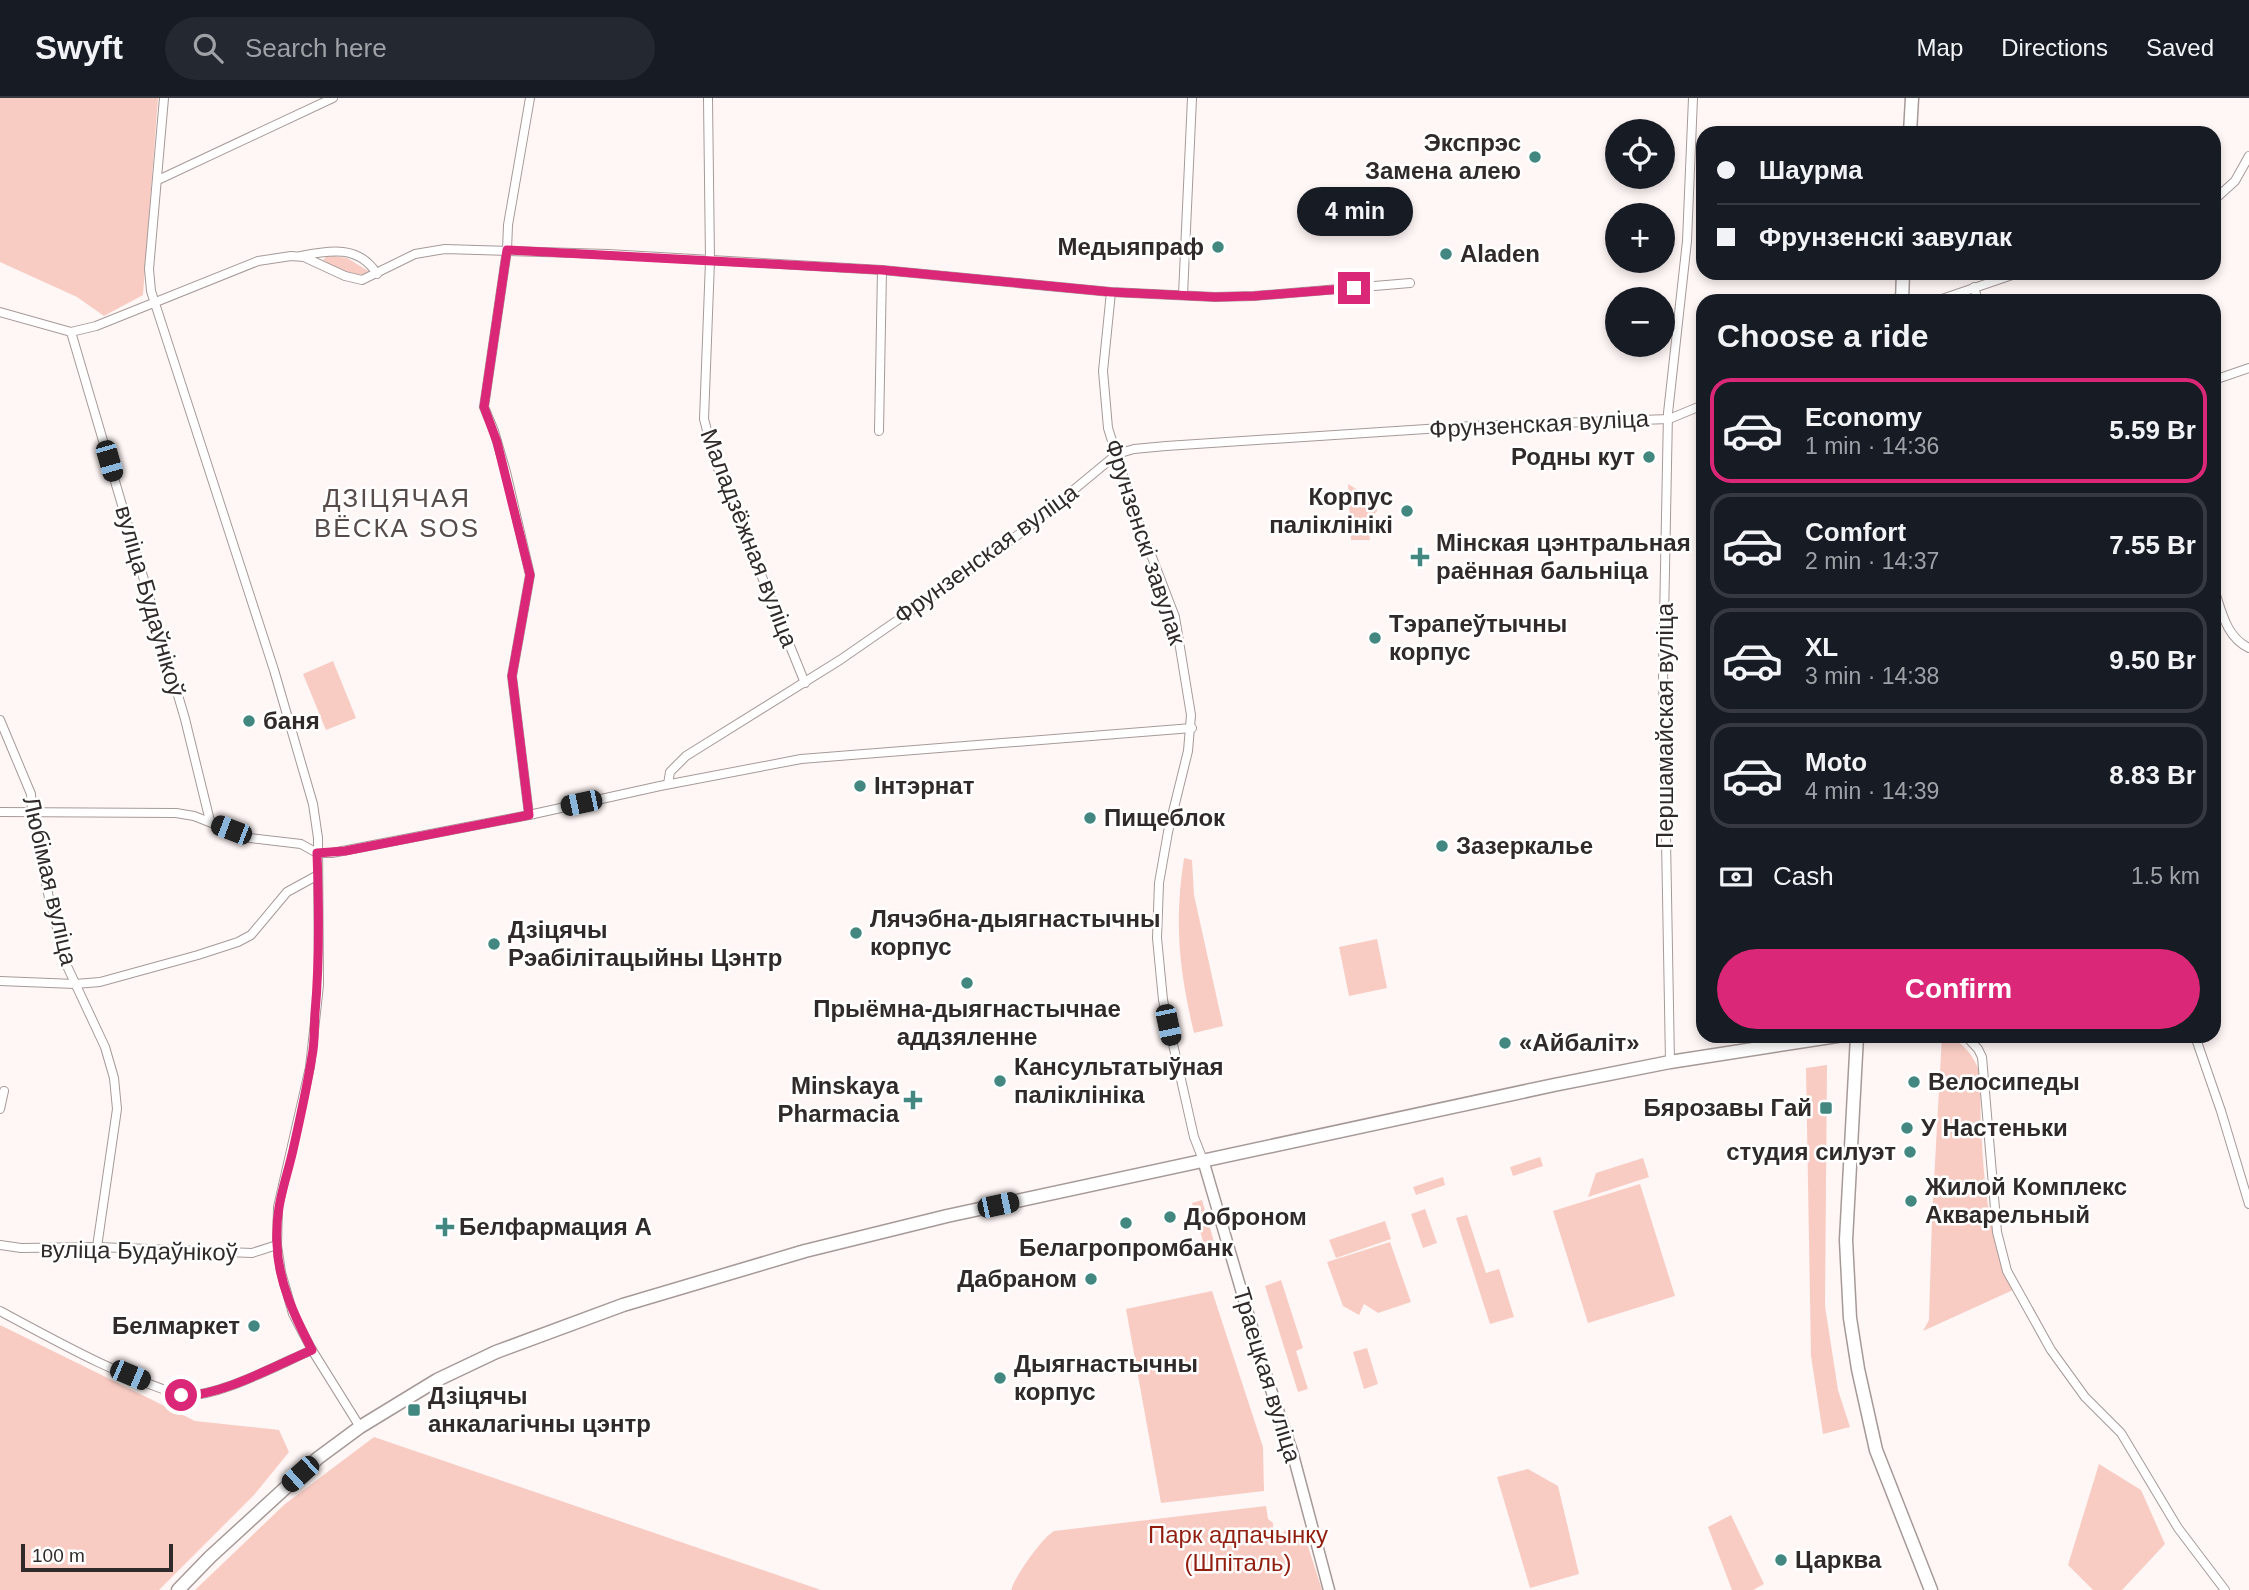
<!DOCTYPE html>
<html lang="en">
<head>
<meta charset="utf-8">
<style>
  body { margin:0; font-family:Helvetica,sans-serif; background:#242831; color:#f1f3f6; height:100vh; display:flex; flex-direction:column; font-size:26px; white-space:nowrap }
  * { box-sizing:border-box; margin:0 }
  p { font-size:23px; color:#9ea1a6 }
  .icon { flex:none; width:38px; height:38px; fill:none; stroke:currentColor; stroke-width:2; stroke-linecap:round; stroke-linejoin:round }
  .map { position:relative; flex:1; overflow:hidden }
  .details { position:absolute; left:1696px; top:196px; width:525px; height:749px; display:flex; flex-direction:column; background:#171b24; border-radius:21px; box-shadow:0 4px 10px #0003 }
  .details>* { flex:none }
  .guide { position:absolute; left:1696px; top:28px; width:525px; height:154px; border-radius:21px; box-shadow:0 4px 10px #0003; display:grid; align-content:center; height:154px; padding:0 21px; background:#171b24 }
  .buttons { position:absolute; left:1605px; top:21px; display:grid; gap:14px }
  .buttons a { display:grid; place-items:center; width:70px; height:70px; border-radius:50%; background:#171b24; box-shadow:0 4px 10px #0003; font-size:35px }
  .scale { position:absolute; left:21px; bottom:18px; width:152px; box-sizing:border-box; padding-left:7px; border:4px solid #302b2a; border-top:0; font-size:19px; line-height:24px; white-space:nowrap; color:#302b2a; -webkit-text-stroke:5px #fff; paint-order:stroke }
  .end { position:absolute; width:32px; height:32px; margin:-16px; border:9px solid #db2777; background:#fff; box-shadow:0 0 0 4px #fff }
  .from { border-radius:50% }
  .bubble { position:absolute; height:49px; border-radius:24px; background:#171b24; box-shadow:0 4px 10px #0003; font-size:23px; font-weight:700; line-height:49px; text-align:center }
  .car { position:absolute; width:21px; height:42px; margin:-21px -10px; border-radius:9px; box-shadow:0 0 5px 2px #0007; background:linear-gradient(#222 24%,#8ab4d8 0 40%,#222 0 76%,#8ab4d8 0 86%,#222 0) }
  .guide b { display:flex; align-items:center; gap:24px; height:66px; font-size:26px }
  .guide b+b { border-top:2px solid #363941 }
  .guide i { width:18px; height:18px; background:#f1f3f6 }
  ul { padding:0; list-style:none }
  li { display:flex; align-items:center; gap:21px; height:105px; margin:0 14px 10px; padding:0 7px; border:4px solid #363941; border-radius:21px }
  li div { flex:1 }
  li b { display:block; font-size:26px }
  li em { font-style:normal; font-weight:700 }
  li.active { border-color:#db2777 }
  li>.icon { width:63px; height:63px; stroke-width:1.5 }
  h2 { padding:0 21px; font-size:32px; line-height:84px }
  .pay { display:flex; align-items:center; gap:18px; height:77px; padding:0 21px; font-size:26px }
  .pay p { margin-inline-start:auto }
  .cta { display:flex; gap:14px; margin-top:auto; padding:14px 21px }
  .cta a { flex:1; height:80px; border-radius:42px; background:#db2777; color:#fff; font-size:28px; font-weight:700; line-height:80px; text-align:center }
  header { display:flex; align-items:center; gap:42px; box-sizing:border-box; height:98px; padding:0 35px; background:#171b24; border-bottom:2px solid #363941 }
  header strong { font-size:33px }
  nav { display:flex; gap:38px; margin-inline-start:auto; font-size:24px }
  .search { width:490px; height:63px; background:#242831; display:flex; align-items:center; gap:18px; box-sizing:border-box; padding:0 24px; border-radius:38px; color:#9ea1a6; font-size:26px }
  .map>svg:first-child { display:block }
  .green { fill:#f9ccc3 }
  .lines { fill:none; stroke-linecap:round; stroke-linejoin:round }
  .minor-casing { stroke:#a69a98; stroke-width:10 }
  .tertiary-casing { stroke:#a69a98; stroke-width:13 }
  .secondary-casing { stroke:#a69a98; stroke-width:15 }
  .minor { stroke:#fff; stroke-width:8 }
  .tertiary { stroke:#fff; stroke-width:10 }
  .secondary { stroke:#fff; stroke-width:12 }
  .route { stroke:#db2777; stroke-width:9 }
  .poi-dot { fill:#428881; stroke:#fff; stroke-width:2.5 }
  .labels { text-anchor:middle; stroke-width:5; stroke-linejoin:round; paint-order:stroke }
  .poi-label { font-size:24px; font-weight:bold; fill:#302b2a; stroke:#fff; text-anchor:start }
  .street-label { font-size:24px; fill:#302b2a; stroke:#fff }
  .park-label { font-size:24px; fill:#921e10; stroke:#fff }
  .neighbourhood-label { font-size:26px; letter-spacing:2px; fill:#574c4a; stroke:#fff }
</style>
</head>
<body>
<header>
<strong>Swyft</strong>
<div class="search"><svg class="icon" aria-label="search" viewBox="0 0 24 24"><circle cx="10" cy="10" r="6"/><path d="M15 15l6 6"/></svg>Search here</div>
<nav><a>Map</a><a>Directions</a><a>Saved</a></nav>
</header>
<div class="map">
<svg width="2249" height="1492" viewBox="0 0 2249 1492">
  <rect width="100%" height="100%" fill="#fff7f6"/>
  <g class="green">
    <polygon points="0,0 158,0 143,197 104,218 77,199 0,164"/>
    <path d="M 328,157 L 347,160 L 370,174 C 352,182 339,171 323,162 Z"/>
    <polygon points="1348,386 1376,403 1377,413 1368,424 1370,442 1351,442"/>
    <polygon points="333,563 356,620 326,632 303,576"/>
    <path d="M 1184,760 L 1192,762 L 1194,797 L 1223,928 L 1194,935 C 1179,872 1174,824 1184,760 Z"/>
    <polygon points="1377,841 1387,890 1349,898 1339,849"/>
    <path d="M 1942,938 C 1957,938 1972,955 1977,968 C 1982,979 1980,1014 1981,1028 C 1984,1084 1988,1141 2013,1192 L 1923,1233 L 1929,1222 L 1932,1119 Z"/>
    <polygon points="1827,967 1825,1208 1838,1292 1850,1329 1823,1336 1811,1258 1806,970"/>
    <polygon points="1540,1059 1543,1068 1513,1078 1510,1069"/>
    <polygon points="1643,1060 1649,1079 1588,1099 1596,1075"/>
    <polygon points="1443,1079 1445,1087 1416,1097 1413,1089"/>
    <polygon points="1640,1086 1675,1198 1588,1225 1553,1113"/>
    <polygon points="1202,1102 1216,1151 1214,1155 1207,1157 1192,1105"/>
    <polygon points="1425,1111 1437,1145 1423,1150 1411,1116"/>
    <polygon points="1467,1117 1486,1175 1499,1171 1514,1219 1490,1226 1456,1120"/>
    <polygon points="1385,1123 1391,1141 1336,1160 1329,1142"/>
    <polygon points="1390,1144 1411,1204 1378,1215 1364,1206 1359,1217 1343,1208 1327,1164"/>
    <polygon points="1281,1182 1303,1250 1296,1253 1308,1291 1298,1294 1265,1188"/>
    <polygon points="1212,1193 1263,1349 1264,1393 1161,1405 1126,1211"/>
    <polygon points="0,1227 195,1323 279,1332 289,1354 254,1397 159,1492 0,1492"/>
    <polygon points="1367,1250 1378,1286 1364,1291 1353,1254"/>
    <polygon points="374,1339 821,1492 195,1492 285,1406"/>
    <polygon points="2099,1366 2141,1392 2165,1446 2122,1492 2093,1492 2068,1467"/>
    <polygon points="1528,1371 1558,1388 1579,1476 1530,1490 1497,1379"/>
    <path d="M 1266,1408 L 1268,1421 L 1273,1425 L 1273,1430 L 1276,1434 L 1283,1435 L 1287,1430 L 1292,1437 L 1296,1436 L 1300,1440 L 1305,1439 L 1322,1492 L 1011,1492 C 1016,1477 1041,1441 1054,1433 Z"/>
    <polygon points="1731,1417 1764,1486 1753,1492 1732,1492 1708,1429"/>
  </g>
  <g class="lines">
    <g class="minor-casing">
      <g id="minor">
        <polyline points="164,0 149,171 151,193 274,572 313,706 318,740 319,887 310,969 278,1109 277,1147 281,1174 293,1216 312,1252 360,1329"/>
        <polyline points="708,0 710,163 704,321 715,363 805,585"/>
        <polyline points="158,82 333,0"/>
        <polyline points="2214,102 2235,83 2249,58"/>
        <path d="M 301,158 C 330,152 359,147 377,176"/>
        <polyline points="1974,189 1978,203"/>
        <polyline points="1111,194 1103,273 1108,330 1132,407 1175,519 1191,617 1188,653 1168,734 1159,785 1157,840 1163,902 1194,1039 1203,1062"/>
        <polyline points="1183,197 1192,0"/>
        <polyline points="1936,203 2018,175"/>
        <polyline points="0,214 71,234 96,228 258,163 291,158 304,159 345,178 362,182 415,156 445,151 608,156 882,172 1111,194 1215,199 1254,198 1410,185"/>
        <polyline points="71,234 185,621 210,723"/>
        <polyline points="2214,282 2249,270"/>
        <polyline points="879,333 882,172"/>
        <path d="M 2214,491 C 2222,514 2226,539 2249,550"/>
        <polyline points="0,622 31,696 32,714 49,800 67,868 105,949 114,980 117,1011 97,1149"/>
        <polyline points="668,686 670,674 686,658 840,562 973,470 1030,428 1117,356 1134,351 1166,348 1472,328 1669,321 1703,307"/>
        <polyline points="0,714 176,715 194,718 250,740 301,746 317,755 332,755 529,717 660,688 801,661 1192,630"/>
        <polyline points="529,717 512,578 530,477 506,374 494,333 484,309 507,152 508,127 530,0"/>
        <polyline points="0,883 75,886 100,884 198,857 238,844 251,837 287,794 318,777"/>
        <polyline points="1966,938 1978,951 1982,959 1997,1134 2007,1173 2051,1252 2085,1299 2121,1335 2178,1430 2225,1492"/>
        <polyline points="2195,938 2221,1013 2249,1106"/>
        <polyline points="1670,964 1663,574 1668,315 1687,143 1693,0"/>
        <polyline points="0,1011 4,993"/>
        <polyline points="0,1147 21,1150 97,1149 252,1155 277,1147"/>
        <path d="M 0,1213 C 58,1244 118,1278 181,1297 C 216,1301 279,1266 312,1252"/>
      </g>
    </g>
    <g class="tertiary-casing">
      <polyline id="tertiary" points="1203,1062 1267,1280 1292,1353 1329,1492"/>
    </g>
    <g class="secondary-casing">
      <g id="secondary">
        <polyline points="1910,35 1912,0"/>
        <polyline points="1902,203 1903,175"/>
        <polyline points="1857,938 1846,1142 1850,1220 1858,1271 1876,1352 1931,1492"/>
        <polyline points="178,1492 210,1459 318,1360 360,1329 437,1282 496,1254 623,1207 805,1153 947,1118 1554,987 1670,964 1837,938"/>
      </g>
    </g>
    <use href="#minor" class="minor"/>
    <use href="#tertiary" class="tertiary"/>
    <use href="#secondary" class="secondary"/>
  </g>
  <g class="lines">
    <path class="route" d="M 181,1297 C 215,1301 279,1266 312,1252 C 295,1219 278,1184 277,1146 C 275,1108 285,1087 293,1052 C 300,1021 307,989 312,958 C 315,944 314,929 315,915 C 320,861 319,809 317,755 L 345,753 L 529,717 L 512,578 L 530,477 L 497,344 L 484,309 L 507,152 L 882,172 L 1111,194 L 1215,199 L 1254,198 L 1354,190"/>
  </g>
  <g class="poi-dot">
    <circle cx="1535" cy="59" r="7"/>
    <circle cx="1218" cy="149" r="7"/>
    <circle cx="1446" cy="156" r="7"/>
    <circle cx="1649" cy="359" r="7"/>
    <circle cx="1407" cy="413" r="7"/>
    <path d="M1416.5 448.5h7v7h7v7h-7v7h-7v-7h-7v-7h7z"/>
    <circle cx="1375" cy="540" r="7"/>
    <circle cx="249" cy="623" r="7"/>
    <circle cx="860" cy="688" r="7"/>
    <circle cx="1090" cy="720" r="7"/>
    <circle cx="1442" cy="748" r="7"/>
    <circle cx="856" cy="835" r="7"/>
    <circle cx="494" cy="846" r="7"/>
    <circle cx="967" cy="885" r="7"/>
    <circle cx="1505" cy="945" r="7"/>
    <circle cx="1000" cy="983" r="7"/>
    <circle cx="1914" cy="984" r="7"/>
    <path d="M909.5 991.5h7v7h7v7h-7v7h-7v-7h-7v-7h7z"/>
    <rect x="1819" y="1003" width="14" height="14" rx="3.5"/>
    <circle cx="1907" cy="1030" r="7"/>
    <circle cx="1910" cy="1054" r="7"/>
    <circle cx="1911" cy="1103" r="7"/>
    <circle cx="1170" cy="1119" r="7"/>
    <circle cx="1126" cy="1125" r="7"/>
    <path d="M441.5 1118.5h7v7h7v7h-7v7h-7v-7h-7v-7h7z"/>
    <circle cx="1091" cy="1181" r="7"/>
    <circle cx="254" cy="1228" r="7"/>
    <circle cx="1000" cy="1280" r="7"/>
    <rect x="407" y="1305" width="14" height="14" rx="3.5"/>
    <circle cx="1781" cy="1462" r="7"/>
  </g>
  <g class="labels">
    <g class="poi-label">
      <text x="1521" y="53" text-anchor="end">Экспрэс<tspan x="1521" dy="28">Замена алею</tspan></text>
      <text x="1204" y="157" text-anchor="end">Медыяпраф</text>
      <text x="1460" y="164">Aladen</text>
      <text x="1635" y="367" text-anchor="end">Родны кут</text>
      <text x="1393" y="407" text-anchor="end">Корпус<tspan x="1393" dy="28">паліклінікі</tspan></text>
      <text x="1436" y="453">Мінская цэнтральная<tspan x="1436" dy="28">раённая бальніца</tspan></text>
      <text x="1389" y="534">Тэрапеўтычны<tspan x="1389" dy="28">корпус</tspan></text>
      <text x="263" y="631">баня</text>
      <text x="874" y="696">Інтэрнат</text>
      <text x="1104" y="728">Пищеблок</text>
      <text x="1456" y="756">Зазеркалье</text>
      <text x="870" y="829">Лячэбна-дыягнастычны<tspan x="870" dy="28">корпус</tspan></text>
      <text x="508" y="840">Дзіцячы<tspan x="508" dy="28">Рэабілітацыйны Цэнтр</tspan></text>
      <text x="967" y="919" text-anchor="middle">Прыёмна-дыягнастычнае<tspan x="967" dy="28">аддзяленне</tspan></text>
      <text x="1519" y="953">«Айбаліт»</text>
      <text x="1014" y="977">Кансультатыўная<tspan x="1014" dy="28">паліклініка</tspan></text>
      <text x="1928" y="992">Велосипеды</text>
      <text x="899" y="996" text-anchor="end">Minskaya<tspan x="899" dy="28">Pharmacia</tspan></text>
      <text x="1812" y="1018" text-anchor="end">Бярозавы Гай</text>
      <text x="1921" y="1038">У Настеньки</text>
      <text x="1896" y="1062" text-anchor="end">студия силуэт</text>
      <text x="1925" y="1097">Жилой Комплекс<tspan x="1925" dy="28">Акварельный</tspan></text>
      <text x="1184" y="1127">Доброном</text>
      <text x="459" y="1137">Белфармация А</text>
      <text x="1126" y="1158" text-anchor="middle">Белагропромбанк</text>
      <text x="1077" y="1189" text-anchor="end">Дабраном</text>
      <text x="240" y="1236" text-anchor="end">Белмаркет</text>
      <text x="1014" y="1274">Дыягнастычны<tspan x="1014" dy="28">корпус</tspan></text>
      <text x="428" y="1306">Дзіцячы<tspan x="428" dy="28">анкалагічны цэнтр</tspan></text>
      <text x="1795" y="1470">Царква</text>
    </g>
    <g class="street-label">
      <text transform="translate(1539 326) rotate(-3)" y="8">Фрунзенская вуліца</text>
      <text transform="translate(749 440) rotate(69)" y="8">Маладзёжная вуліца</text>
      <text transform="translate(1145 444) rotate(72)" y="8">Фрунзенскі завулак</text>
      <text transform="translate(986 456) rotate(-36)" y="8">Фрунзенская вуліца</text>
      <text transform="translate(150 503) rotate(74)" y="8">вуліца Будаўнікоў</text>
      <text transform="translate(1665 628) rotate(-90)" y="8">Першамайская вуліца</text>
      <text transform="translate(50 783) rotate(77)" y="8">Любімая вуліца</text>
      <text transform="translate(139 1153) rotate(1)" y="8">вуліца Будаўнікоў</text>
      <text transform="translate(1267 1277) rotate(73)" y="8">Траецкая вуліца</text>
    </g>
    <g class="park-label">
      <text x="1238" y="1445">Парк адпачынку<tspan x="1238" dy="28">(Шпіталь)</tspan></text>
    </g>
    <g class="neighbourhood-label">
      <text x="397" y="409">ДЗІЦЯЧАЯ<tspan x="397" dy="30">ВЁСКА SOS</tspan></text>
    </g>
  </g>
</svg>
<div class="buttons">
<a><svg class="icon" aria-label="locate" viewBox="0 0 24 24"><circle cx="12" cy="12" r="6"/><path d="M12 2v4M12 18v4M2 12h4M18 12h4"/></svg></a>
<a>+</a>
<a>−</a>
</div>
<div class="scale">100 m</div>
<i class="end from" style="left:181px;top:1297px"></i>
<i class="end" style="left:1354px;top:190px"></i>
<div class="bubble" style="left:1297px;top:89px;width:116px">4 min</div>
<i class="car" style="left:109px;top:363px;rotate:164deg"></i>
<i class="car" style="left:581px;top:705px;rotate:258deg"></i>
<i class="car" style="left:231px;top:732px;rotate:291deg"></i>
<i class="car" style="left:1168px;top:927px;rotate:168deg"></i>
<i class="car" style="left:998px;top:1107px;rotate:78deg"></i>
<i class="car" style="left:130px;top:1277px;rotate:113deg"></i>
<i class="car" style="left:300px;top:1376px;rotate:228deg"></i>
<div class="guide">
<b><i class="from"></i>Шаурма</b>
<b><i></i>Фрунзенскі завулак</b>
</div>
<section class="details">
<h2>Choose a ride</h2>
<ul>
<li class="active"><svg class="icon" aria-label="car" viewBox="0 0 24 24"><path d="M5 17H2v-5l4-1 3-4h7l3 4 3 1v5h-3M9 17h6M6 11h13"/><circle cx="7" cy="17" r="2"/><circle cx="17" cy="17" r="2"/></svg><div><b>Economy</b><p>1 min · 14:36</p></div><em>5.59 Br</em></li>
<li><svg class="icon" aria-label="car" viewBox="0 0 24 24"><path d="M5 17H2v-5l4-1 3-4h7l3 4 3 1v5h-3M9 17h6M6 11h13"/><circle cx="7" cy="17" r="2"/><circle cx="17" cy="17" r="2"/></svg><div><b>Comfort</b><p>2 min · 14:37</p></div><em>7.55 Br</em></li>
<li><svg class="icon" aria-label="car" viewBox="0 0 24 24"><path d="M5 17H2v-5l4-1 3-4h7l3 4 3 1v5h-3M9 17h6M6 11h13"/><circle cx="7" cy="17" r="2"/><circle cx="17" cy="17" r="2"/></svg><div><b>XL</b><p>3 min · 14:38</p></div><em>9.50 Br</em></li>
<li><svg class="icon" aria-label="car" viewBox="0 0 24 24"><path d="M5 17H2v-5l4-1 3-4h7l3 4 3 1v5h-3M9 17h6M6 11h13"/><circle cx="7" cy="17" r="2"/><circle cx="17" cy="17" r="2"/></svg><div><b>Moto</b><p>4 min · 14:39</p></div><em>8.83 Br</em></li>
</ul>
<div class="pay"><svg class="icon" aria-label="cash" viewBox="0 0 24 24"><path d="M3 7h18v10H3z"/><circle cx="12" cy="12" r="2"/></svg>Cash<p>1.5 km</p></div>
<div class="cta"><a>Confirm</a></div>
</section>
</div>
</body>
</html>
